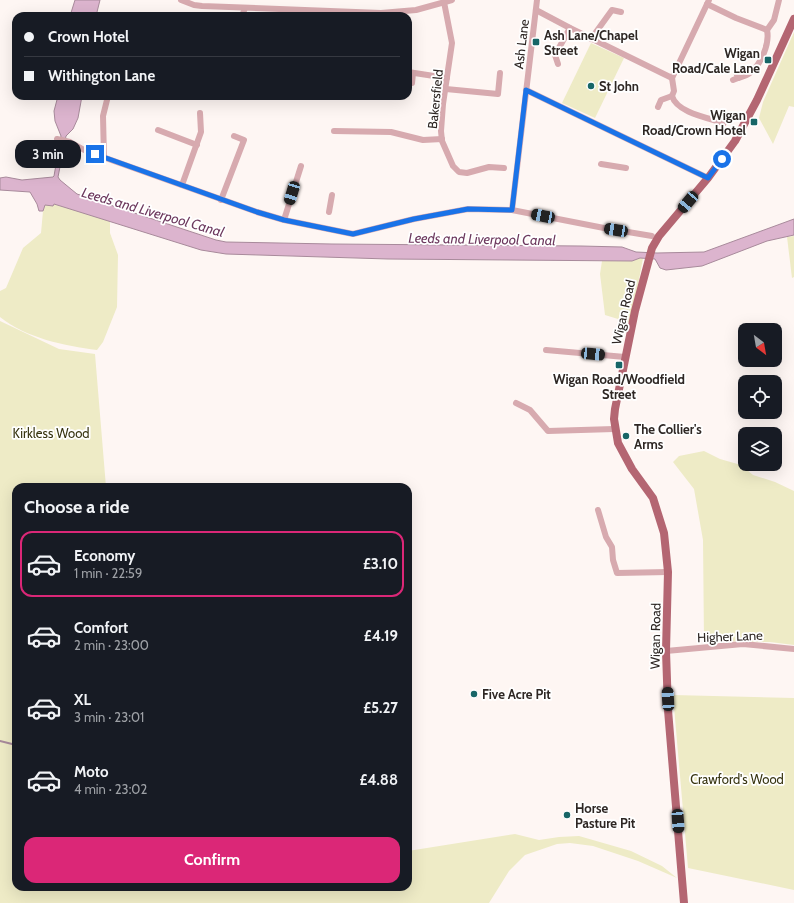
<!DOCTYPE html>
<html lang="en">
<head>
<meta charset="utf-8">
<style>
  body { margin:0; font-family:Cabin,sans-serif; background:#242831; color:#f1f3f6; height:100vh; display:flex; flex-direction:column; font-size:15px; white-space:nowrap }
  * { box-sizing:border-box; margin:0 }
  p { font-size:13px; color:#9ea1a6 }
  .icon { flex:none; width:22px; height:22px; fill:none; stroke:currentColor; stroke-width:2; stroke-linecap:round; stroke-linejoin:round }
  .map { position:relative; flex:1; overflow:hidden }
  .sheet { position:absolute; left:12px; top:483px; width:400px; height:408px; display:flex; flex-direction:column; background:#171b24; border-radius:12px; box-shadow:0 4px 16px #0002 }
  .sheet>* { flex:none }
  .top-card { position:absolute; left:12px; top:12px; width:400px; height:88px; border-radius:12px; box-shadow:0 4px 16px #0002; display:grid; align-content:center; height:88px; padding:0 12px; background:#171b24 }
  .needle { width:26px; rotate:149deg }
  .tools { position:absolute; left:738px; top:323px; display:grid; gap:8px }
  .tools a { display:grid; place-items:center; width:44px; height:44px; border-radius:8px; background:#171b24; box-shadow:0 4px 16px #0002; font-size:20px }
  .end { position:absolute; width:18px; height:18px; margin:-9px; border:5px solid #1a73e8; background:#fff; box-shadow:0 0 0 2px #fff }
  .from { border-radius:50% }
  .bubble { position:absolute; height:28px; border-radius:12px; background:#171b24; box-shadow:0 4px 16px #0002; font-size:13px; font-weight:700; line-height:28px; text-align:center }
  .car { position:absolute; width:12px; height:24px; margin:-12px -6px; border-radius:5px; box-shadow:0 0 3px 1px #0007; background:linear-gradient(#222 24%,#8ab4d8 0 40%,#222 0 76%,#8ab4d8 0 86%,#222 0) }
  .top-card b { display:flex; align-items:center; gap:14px; height:38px; font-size:15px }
  .top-card b+b { border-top:1px solid #363941 }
  .top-card i { width:10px; height:10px; background:#f1f3f6 }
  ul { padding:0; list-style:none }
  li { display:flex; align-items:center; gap:12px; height:66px; margin:0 8px 6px; padding:0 4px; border:2px solid transparent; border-radius:12px }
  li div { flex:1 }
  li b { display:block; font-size:15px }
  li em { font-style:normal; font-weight:700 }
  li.active { border-color:#db2777 }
  li>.icon { width:36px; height:36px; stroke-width:1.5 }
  h2 { padding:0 12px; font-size:18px; line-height:48px }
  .primary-button { display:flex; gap:8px; margin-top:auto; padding:8px 12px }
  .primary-button a { flex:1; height:46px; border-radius:12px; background:#db2777; color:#fff; font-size:16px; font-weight:700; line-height:46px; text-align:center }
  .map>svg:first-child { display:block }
  .green { fill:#eeebc6 }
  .water { fill:#dcb4ce; stroke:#a88a9b }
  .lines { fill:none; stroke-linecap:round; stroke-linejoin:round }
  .stream { stroke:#a88a9b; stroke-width:2 }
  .minor { stroke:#d7aaaf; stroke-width:6 }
  .major { stroke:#b46672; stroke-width:8 }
  .route { stroke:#1a73e8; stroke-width:5 }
  .poi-dot { fill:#176667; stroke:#fff; stroke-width:1.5 }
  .labels { text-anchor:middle; stroke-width:3.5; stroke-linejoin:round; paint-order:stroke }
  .poi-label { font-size:13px; font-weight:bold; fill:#2e2724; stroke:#fff; text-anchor:start }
  .street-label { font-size:13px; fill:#2e2724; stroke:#fff }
  .park-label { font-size:13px; fill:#373410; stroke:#fff }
  .water-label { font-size:14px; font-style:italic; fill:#6d395e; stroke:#fff }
</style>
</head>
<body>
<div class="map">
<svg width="794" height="903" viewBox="0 0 794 903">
  <rect width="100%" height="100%" fill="#fef6f3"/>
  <g class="green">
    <polygon points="794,32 794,107 789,106 773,144 759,118 763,102"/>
    <polygon points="591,43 624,58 595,118 562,103"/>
    <path d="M 54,204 L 110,220 L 110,233 L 118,255 L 117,307 L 103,342 L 97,350 C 65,346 26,338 0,317 L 0,291 L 6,288 L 23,248 L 41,233 L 43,211 L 45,205 Z"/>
    <polygon points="794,236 794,277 792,278 787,237"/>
    <polygon points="640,258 643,258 631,323 605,315 600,274 602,261 632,261"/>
    <polygon points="0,321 59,349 95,354 106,487 16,487 16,887 408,887 408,851 515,834 539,840 559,837 579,836 631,851 662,866 677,878 638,861 593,846 570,843 557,844 525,855 509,871 489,903 0,903"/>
    <polygon points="704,451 720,459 741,465 753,475 775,482 794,491 794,645 770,642 704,641 703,540 694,489 673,462 679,456"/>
    <polygon points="673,695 794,698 794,890 688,868"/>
  </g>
  <g class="water">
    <polygon points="75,0 100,0 96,16 70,16"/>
    <polygon points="58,96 82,96 78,118 73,129 66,136 58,177 60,180 77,194 216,240 226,242 332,244 581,246 622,247 636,252 657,253 704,252 794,219 794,235 767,241 702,266 666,270 660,268 655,259 640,258 632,261 388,259 226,254 201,250 54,204 53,206 45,205 43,211 39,211 37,204 30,192 0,190 0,178 6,177 22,180 53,177 54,176 61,136 55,121 54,111"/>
  </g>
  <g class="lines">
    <polyline class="stream" points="0,741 16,745"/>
    <g class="minor">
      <polyline points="181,0 194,5 202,6 381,13 416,10 452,0"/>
      <polyline points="444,2 452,43 443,104 441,131 442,141 453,166 459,172 467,173 489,167 504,168"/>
      <polyline points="707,4 736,18 767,30"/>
      <polyline points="536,10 570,28 672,78"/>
      <polyline points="242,16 245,8"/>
      <polyline points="767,30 774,20 779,0"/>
      <polyline points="591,39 612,10 621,12"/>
      <polyline points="558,64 555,55 570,28"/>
      <polyline points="408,72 447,78"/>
      <path d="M 738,78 C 742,77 747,76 750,73 C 761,64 770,44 767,30"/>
      <polyline points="733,80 738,78 736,72"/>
      <polyline points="412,83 413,73"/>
      <polyline points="446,89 498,94 500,73"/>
      <polyline points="526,90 708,178"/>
      <path d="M 672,96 C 677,113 709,118 724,123"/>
      <polyline points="658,107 661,100 672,96 674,91 672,78 709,0"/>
      <polyline points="717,121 720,113"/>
      <polyline points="158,130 197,145"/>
      <polyline points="334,131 391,132 423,140 442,139"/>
      <polyline points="57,139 70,142 86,151 257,212 284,220 353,234 414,219 468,209 512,210 604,228 652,236"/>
      <polyline points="104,158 103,116 108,96"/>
      <polyline points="601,164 626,168"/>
      <polyline points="182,185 201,132 200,113"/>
      <polyline points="221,200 244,140 234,136"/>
      <polyline points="512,210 537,0"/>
      <polyline points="329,212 332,195"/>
      <polyline points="284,220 301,166"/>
      <polyline points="546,350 625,357"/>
      <polyline points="516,403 530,410 548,431 614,429"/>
      <polyline points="598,510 606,537 612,547 613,560 617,573 668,572"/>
      <polyline points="666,651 743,644 794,649"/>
    </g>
    <polyline class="major" points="684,903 668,710 666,651 668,572 664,533 653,498 632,469 618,443 614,419 615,409 635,311 652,248 659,236 708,178 735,141 757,100 794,19"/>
  </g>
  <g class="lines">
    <polyline class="route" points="95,154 257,212 284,220 353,234 414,219 468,209 512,210 526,90 708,178 722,159"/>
  </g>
  <g class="poi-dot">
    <rect x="532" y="38" width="8" height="8" rx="2"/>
    <rect x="764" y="56" width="8" height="8" rx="2"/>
    <circle cx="591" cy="86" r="4"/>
    <rect x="750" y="118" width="8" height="8" rx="2"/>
    <rect x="615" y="361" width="8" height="8" rx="2"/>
    <circle cx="626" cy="436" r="4"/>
    <circle cx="474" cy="694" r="4"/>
    <circle cx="567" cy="815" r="4"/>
  </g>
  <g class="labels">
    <g class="poi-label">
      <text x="544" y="40">Ash Lane/Chapel<tspan x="544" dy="15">Street</tspan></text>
      <text x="760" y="58" text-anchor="end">Wigan<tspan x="760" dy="15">Road/Cale Lane</tspan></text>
      <text x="599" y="91">St John</text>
      <text x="746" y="120" text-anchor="end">Wigan<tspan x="746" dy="15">Road/Crown Hotel</tspan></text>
      <text x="619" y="384" text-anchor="middle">Wigan Road/Woodfield<tspan x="619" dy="15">Street</tspan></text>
      <text x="634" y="434">The Collier's<tspan x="634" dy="15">Arms</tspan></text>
      <text x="482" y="699">Five Acre Pit</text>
      <text x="575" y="813">Horse<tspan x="575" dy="15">Pasture Pit</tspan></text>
    </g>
    <g class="street-label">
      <text transform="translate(521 44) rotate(-83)" y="5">Ash Lane</text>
      <text transform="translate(435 99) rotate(-84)" y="5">Bakersfield</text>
      <text transform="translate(623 312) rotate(-77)" y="5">Wigan Road</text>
      <text transform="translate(655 636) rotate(-89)" y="5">Wigan Road</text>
      <text transform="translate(730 636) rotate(-2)" y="5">Higher Lane</text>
    </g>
    <g class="park-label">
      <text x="51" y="438">Kirkless Wood</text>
      <text x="737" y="784">Crawford's Wood</text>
    </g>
    <g class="water-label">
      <text transform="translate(153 212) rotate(16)" y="5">Leeds and Liverpool Canal</text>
      <text transform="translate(482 239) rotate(1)" y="5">Leeds and Liverpool Canal</text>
    </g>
  </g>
</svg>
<div class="tools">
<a><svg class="needle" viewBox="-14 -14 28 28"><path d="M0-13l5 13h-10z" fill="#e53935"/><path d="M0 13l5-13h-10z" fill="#9ea1a6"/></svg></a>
<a><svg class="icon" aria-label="locate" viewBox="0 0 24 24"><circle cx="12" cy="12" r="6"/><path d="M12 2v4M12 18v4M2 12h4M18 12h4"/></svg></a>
<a><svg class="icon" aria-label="layers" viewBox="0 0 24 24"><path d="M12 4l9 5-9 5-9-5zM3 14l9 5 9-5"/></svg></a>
</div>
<i class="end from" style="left:722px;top:159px"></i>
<i class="end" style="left:95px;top:154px"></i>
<div class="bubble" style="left:15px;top:140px;width:66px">3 min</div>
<i class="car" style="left:292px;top:193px;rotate:197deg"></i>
<i class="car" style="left:688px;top:202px;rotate:220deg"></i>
<i class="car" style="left:543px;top:216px;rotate:281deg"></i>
<i class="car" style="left:616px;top:230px;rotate:279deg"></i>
<i class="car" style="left:593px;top:354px;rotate:95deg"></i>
<i class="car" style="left:668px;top:699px;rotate:357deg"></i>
<i class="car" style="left:678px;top:821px;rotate:176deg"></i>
<div class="top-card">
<b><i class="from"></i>Crown Hotel</b>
<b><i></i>Withington Lane</b>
</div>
<section class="sheet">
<h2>Choose a ride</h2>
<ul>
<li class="active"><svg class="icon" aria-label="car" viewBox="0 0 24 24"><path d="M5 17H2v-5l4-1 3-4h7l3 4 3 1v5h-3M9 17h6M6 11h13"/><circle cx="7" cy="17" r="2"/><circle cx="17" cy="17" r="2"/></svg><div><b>Economy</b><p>1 min · 22:59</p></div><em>£3.10</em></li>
<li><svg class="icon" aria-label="car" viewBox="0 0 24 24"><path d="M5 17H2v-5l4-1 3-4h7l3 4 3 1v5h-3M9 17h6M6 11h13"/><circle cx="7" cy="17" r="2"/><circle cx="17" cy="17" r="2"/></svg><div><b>Comfort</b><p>2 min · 23:00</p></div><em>£4.19</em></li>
<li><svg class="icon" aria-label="car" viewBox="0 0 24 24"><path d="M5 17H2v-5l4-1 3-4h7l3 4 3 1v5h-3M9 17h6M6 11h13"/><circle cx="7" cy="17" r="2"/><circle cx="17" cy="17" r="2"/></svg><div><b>XL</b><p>3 min · 23:01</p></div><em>£5.27</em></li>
<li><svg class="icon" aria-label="car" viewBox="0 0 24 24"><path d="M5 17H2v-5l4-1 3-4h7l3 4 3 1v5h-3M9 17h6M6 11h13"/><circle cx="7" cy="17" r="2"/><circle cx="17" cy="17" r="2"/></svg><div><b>Moto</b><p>4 min · 23:02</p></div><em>£4.88</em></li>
</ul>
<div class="primary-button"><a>Confirm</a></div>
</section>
</div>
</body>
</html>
